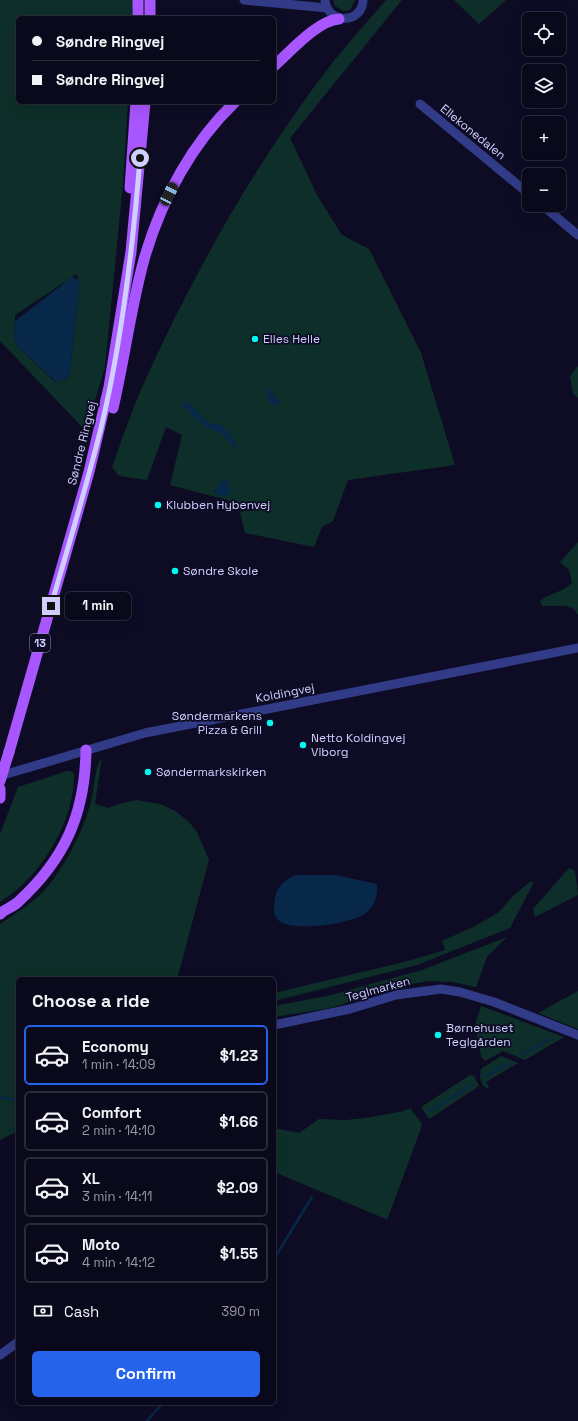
<!DOCTYPE html>
<html lang="en">
<head>
<meta charset="utf-8">
<style>
  body { margin:0; font-family:"Space Grotesk",sans-serif; background:#131224; color:#f1f3f6; height:100vh; display:flex; flex-direction:column; font-size:15px; white-space:nowrap }
  * { box-sizing:border-box; margin:0 }
  p { font-size:13px; color:#999aa3 }
  .icon { flex:none; width:22px; height:22px; fill:none; stroke:currentColor; stroke-width:2; stroke-linecap:round; stroke-linejoin:round }
  .map { position:relative; flex:1; overflow:hidden }
  .panel { position:absolute; left:16px; top:977px; width:260px; height:428px; display:flex; flex-direction:column; background:#0a091b; border-radius:6px; box-shadow:0 4px 16px #0002,0 0 0 1px #2a2a3a }
  .panel>* { flex:none }
  .guide { position:absolute; left:16px; top:16px; width:260px; height:88px; border-radius:6px; box-shadow:0 4px 16px #0002,0 0 0 1px #2a2a3a; display:grid; align-content:center; height:88px; padding:0 16px; background:#0a091b }
  .tools { position:absolute; left:522px; top:12px; display:grid; gap:8px }
  .tools a { display:grid; place-items:center; width:44px; height:44px; border-radius:6px; background:#0a091b; box-shadow:0 4px 16px #0002,0 0 0 1px #2a2a3a; font-size:20px }
  .end { position:absolute; width:18px; height:18px; margin:-9px; border:5px solid #cfd0ff; background:#111; box-shadow:0 0 0 2px #111 }
  .from { border-radius:50% }
  .bubble { position:absolute; height:28px; border-radius:6px; background:#0a091b; box-shadow:0 4px 16px #0002,0 0 0 1px #2a2a3a; font-size:13px; font-weight:600; line-height:28px; text-align:center }
  .car { position:absolute; width:12px; height:24px; margin:-12px -6px; border-radius:5px; box-shadow:0 0 3px 1px #0007; background:linear-gradient(#222 24%,#8ab4d8 0 40%,#222 0 76%,#8ab4d8 0 86%,#222 0) }
  .guide b { display:flex; align-items:center; gap:14px; height:38px; font-size:15px }
  .guide b+b { border-top:1px solid #2a2a3a }
  .guide i { width:10px; height:10px; background:#f1f3f6 }
  ul { padding:0; list-style:none }
  li { display:flex; align-items:center; gap:12px; height:60px; margin:0 8px 6px; padding:0 8px; border:2px solid #2a2a3a; border-radius:6px }
  li div { flex:1 }
  li b { display:block; font-size:15px }
  li em { font-style:normal; font-weight:600 }
  li.current { border-color:#2563eb }
  li>.icon { width:36px; height:36px; stroke-width:1.5 }
  h2 { padding:0 16px; font-size:18px; line-height:48px }
  .pay { display:flex; align-items:center; gap:10px; height:44px; padding:0 16px; font-size:15px }
  .pay p { margin-inline-start:auto }
  .action { display:flex; gap:8px; margin-top:auto; padding:8px 16px }
  .action a { flex:1; height:46px; border-radius:6px; background:#2563eb; color:#fff; font-size:16px; font-weight:600; line-height:46px; text-align:center }
  .map>svg:first-child { display:block }
  .green { fill:#0e2f29; fill-rule:evenodd }
  .water { fill:#072848 }
  .lines { fill:none; stroke-linecap:round; stroke-linejoin:round }
  .stream { stroke:#072848; stroke-width:2.5 }
  .tertiary { stroke:#323b88; stroke-width:9 }
  .primary { stroke:#a856ff; stroke-width:11 }
  .primary-bridge { stroke:#a856ff; stroke-width:11 }
  .route { stroke:#cfd0ff; stroke-width:5 }
  .poi-dot { fill:#00faf0; stroke:#0d0c24; stroke-width:1.5 }
  .labels { text-anchor:middle; stroke-width:3.5; stroke-linejoin:round; paint-order:stroke }
  .shield { fill:#0d0c24; stroke:#9595bd; stroke-width:1 }
  .shield-label { font-size:11px; font-weight:bold; fill:#cfd0ff }
  .street-label { font-size:12px; fill:#cfd0ff; stroke:#0d0c24 }
  .poi-label { font-size:12px; fill:#cfd0ff; stroke:#0d0c24; text-anchor:start }
</style>
</head>
<body>
<div class="map">
<svg width="578" height="1421" viewBox="0 0 578 1421">
  <rect width="100%" height="100%" fill="#0d0c24"/>
  <g class="green">
    <path d="M 0,0 L 133,0 L 132,18 L 18,18 L 18,102 L 128,102 L 123,184 L 105,367 L 86,431 L 0,341 ZM 77,274 L 79,291 L 70,371 L 67,379 L 55,382 L 19,348 L 14,339 L 15,315 Z"/>
    <polygon points="333,0 355,0 355,1 350,10 343,11 335,6"/>
    <path d="M 386,0 L 402,0 L 290,138 L 318,197 L 342,235 L 369,249 L 421,353 L 455,465 L 348,480 L 333,521 L 322,527 L 314,547 L 245,533 L 240,512 L 258,508 L 170,485 L 182,435 L 166,427 L 147,480 L 119,476 L 112,467 C 122,440 131,412 143,385 C 194,272 257,160 333,62 C 350,41 368,21 386,0 Z"/>
    <polygon points="454,0 506,0 479,24"/>
    <polygon points="578,366 578,398 573,394 570,376"/>
    <path d="M 578,542 L 578,615 L 574,609 L 566,606 L 542,606 L 540,601 C 550,593 563,592 572,583 L 569,570 L 560,562 Z"/>
    <path d="M 102,757 L 95,804 L 108,808 L 122,803 L 137,800 L 160,804 L 175,811 L 189,822 L 197,832 L 209,860 L 177,979 L 18,979 L 18,1131 L 0,1140 L 0,924 C 15,914 31,904 44,891 C 63,870 83,831 90,805 C 95,789 93,771 102,757 Z"/>
    <path d="M 67,771 L 71,771 L 74,774 C 75,821 40,878 0,902 L 0,834 L 18,787 Z"/>
    <polygon points="569,868 575,871 578,895 535,917 533,909"/>
    <polygon points="530,882 534,882 510,928 417,965 274,1001 274,993 408,961 445,950 442,941 473,927 498,913 513,896"/>
    <polygon points="507,937 487,957 476,987 452,982 428,981 401,986 330,1008 274,1017 274,1006 327,996 422,970"/>
    <polygon points="578,991 578,1029 538,1013"/>
    <polygon points="481,1006 564,1037 525,1060 503,1051 485,1061 481,1056 475,1025"/>
    <path d="M 501,1056 L 518,1063 L 486,1082 L 489,1088 L 488,1089 C 480,1085 479,1076 481,1069 Z"/>
    <polygon points="470,1075 474,1076 479,1086 429,1119 421,1107"/>
    <polygon points="410,1108 422,1124 421,1128 388,1218 386,1219 274,1172 274,1128 299,1133 319,1119 346,1120 365,1118 404,1111"/>
  </g>
  <g class="water">
    <polygon points="74,277 79,281 79,291 70,371 67,379 56,382 19,348 14,339 15,321 71,278"/>
    <polygon points="267,387 280,401 278,406 269,404 269,398 265,388"/>
    <path d="M 184,401 C 199,407 201,426 220,424 C 227,431 238,442 239,452 L 220,432 L 205,427 L 182,405 Z"/>
    <path d="M 223,478 L 226,478 L 230,489 L 230,494 C 223,497 220,496 214,492 Z"/>
    <path d="M 295,875 L 336,875 L 377,884 C 378,895 375,905 367,912 C 355,924 290,933 278,920 C 272,914 274,907 275,899 C 276,887 284,881 295,875 Z"/>
  </g>
  <g class="lines">
    <g class="stream">
      <polyline points="522,1055 549,1039"/>
      <polyline points="487,1076 507,1064"/>
      <polyline points="0,1097 15,1100 18,1094"/>
      <polyline points="430,1111 472,1085"/>
      <polyline points="274,1259 312,1197"/>
      <polyline points="147,1421 163,1403"/>
    </g>
    <g class="tertiary">
      <polyline points="244,0 327,8"/>
      <path d="M 325,0 C 327,24 362,25 363,0"/>
      <polyline points="420,104 529,194"/>
      <polyline points="542,205 578,235"/>
      <polyline points="0,776 145,733 578,648"/>
      <polyline points="274,1025 350,1009 396,995 441,989 460,992 494,1002 578,1035"/>
      <polyline points="0,1355 18,1342"/>
    </g>
    <g class="primary">
      <polyline points="138,18 138,0"/>
      <polyline points="150,18 150,0"/>
      <path d="M 274,66 C 290,52 318,20 339,19"/>
      <polyline points="130,188 136,102"/>
      <path d="M 113,408 C 125,357 131,305 145,256 C 162,199 192,143 235,102"/>
      <polyline points="9,752 89,472 109,387 131,252 145,102"/>
      <polyline points="0,789 0,798"/>
      <path d="M 0,914 C 5,909 13,907 18,902 C 65,859 85,814 86,750"/>
    </g>
    <polyline class="primary-bridge" points="0,781 9,752"/>
  </g>
  <g class="lines">
    <path class="route" d="M 51,606 C 68,547 86,488 101,428 C 122,341 133,246 140,158"/>
  </g>
  <g class="poi-dot">
    <circle cx="255" cy="339" r="4"/>
    <circle cx="158" cy="505" r="4"/>
    <circle cx="175" cy="571" r="4"/>
    <circle cx="270" cy="723" r="4"/>
    <circle cx="303" cy="745" r="4"/>
    <circle cx="148" cy="772" r="4"/>
    <circle cx="438" cy="1035" r="4"/>
  </g>
  <g class="labels">
    <rect class="shield" x="30" y="634" width="20" height="18" rx="3"/>
    <g class="shield-label">
      <text x="40" y="647">13</text>
    </g>
    <g class="street-label">
      <text transform="translate(473 132) rotate(39)" y="4">Ellekonedalen</text>
      <text transform="translate(82 443) rotate(-76)" y="4">Søndre Ringvej</text>
      <text transform="translate(285 693) rotate(-11)" y="4">Koldingvej</text>
      <text transform="translate(378 989) rotate(-15)" y="4">Teglmarken</text>
    </g>
    <g class="poi-label">
      <text x="263" y="343">Elles Helle</text>
      <text x="166" y="509">Klubben Hybenvej</text>
      <text x="183" y="575">Søndre Skole</text>
      <text x="262" y="720" text-anchor="end">Søndermarkens<tspan x="262" dy="14">Pizza &amp; Grill</tspan></text>
      <text x="311" y="742">Netto Koldingvej<tspan x="311" dy="14">Viborg</tspan></text>
      <text x="156" y="776">Søndermarkskirken</text>
      <text x="446" y="1032">Børnehuset<tspan x="446" dy="14">Teglgården</tspan></text>
    </g>
  </g>
</svg>
<div class="tools">
<a><svg class="icon" aria-label="locate" viewBox="0 0 24 24"><circle cx="12" cy="12" r="6"/><path d="M12 2v4M12 18v4M2 12h4M18 12h4"/></svg></a>
<a><svg class="icon" aria-label="layers" viewBox="0 0 24 24"><path d="M12 4l9 5-9 5-9-5zM3 14l9 5 9-5"/></svg></a>
<a>+</a>
<a>−</a>
</div>
<i class="end from" style="left:140px;top:158px"></i>
<i class="end" style="left:51px;top:606px"></i>
<div class="bubble" style="left:65px;top:592px;width:66px">1 min</div>
<i class="car" style="left:169px;top:194px;rotate:27deg"></i>
<div class="guide">
<b><i class="from"></i>Søndre Ringvej</b>
<b><i></i>Søndre Ringvej</b>
</div>
<section class="panel">
<h2>Choose a ride</h2>
<ul>
<li class="current"><svg class="icon" aria-label="car" viewBox="0 0 24 24"><path d="M5 17H2v-5l4-1 3-4h7l3 4 3 1v5h-3M9 17h6M6 11h13"/><circle cx="7" cy="17" r="2"/><circle cx="17" cy="17" r="2"/></svg><div><b>Economy</b><p>1 min · 14:09</p></div><em>$1.23</em></li>
<li><svg class="icon" aria-label="car" viewBox="0 0 24 24"><path d="M5 17H2v-5l4-1 3-4h7l3 4 3 1v5h-3M9 17h6M6 11h13"/><circle cx="7" cy="17" r="2"/><circle cx="17" cy="17" r="2"/></svg><div><b>Comfort</b><p>2 min · 14:10</p></div><em>$1.66</em></li>
<li><svg class="icon" aria-label="car" viewBox="0 0 24 24"><path d="M5 17H2v-5l4-1 3-4h7l3 4 3 1v5h-3M9 17h6M6 11h13"/><circle cx="7" cy="17" r="2"/><circle cx="17" cy="17" r="2"/></svg><div><b>XL</b><p>3 min · 14:11</p></div><em>$2.09</em></li>
<li><svg class="icon" aria-label="car" viewBox="0 0 24 24"><path d="M5 17H2v-5l4-1 3-4h7l3 4 3 1v5h-3M9 17h6M6 11h13"/><circle cx="7" cy="17" r="2"/><circle cx="17" cy="17" r="2"/></svg><div><b>Moto</b><p>4 min · 14:12</p></div><em>$1.55</em></li>
</ul>
<div class="pay"><svg class="icon" aria-label="cash" viewBox="0 0 24 24"><path d="M3 7h18v10H3z"/><circle cx="12" cy="12" r="2"/></svg>Cash<p>390 m</p></div>
<div class="action"><a>Confirm</a></div>
</section>
</div>
</body>
</html>
